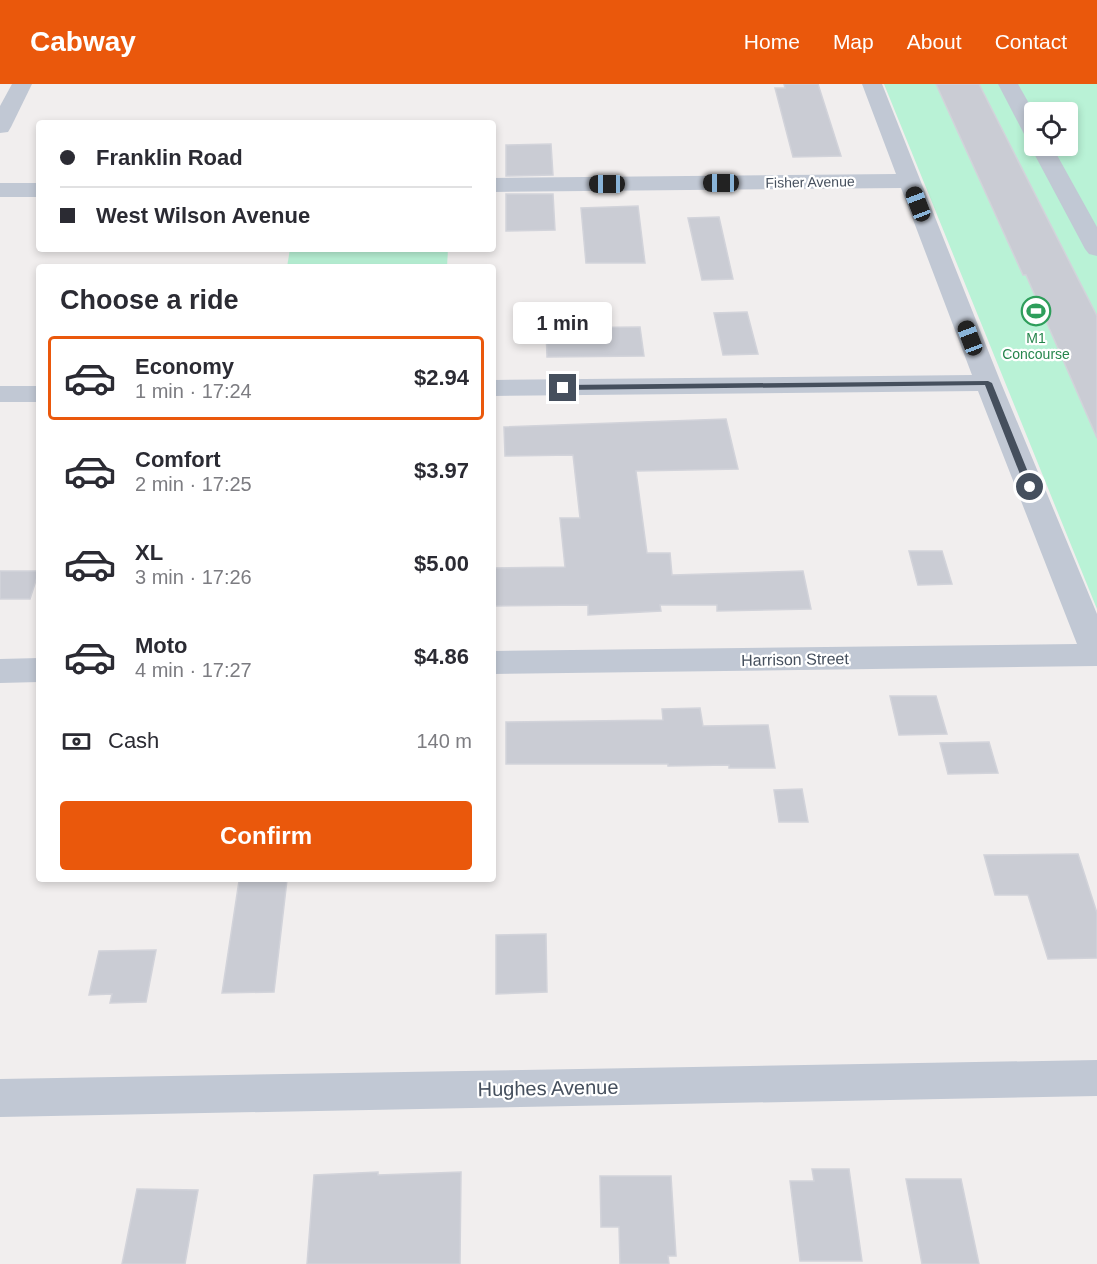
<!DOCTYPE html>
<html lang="en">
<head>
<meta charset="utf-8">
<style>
  body { margin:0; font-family:Helvetica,sans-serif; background:#f2f2f3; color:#2b2b33; height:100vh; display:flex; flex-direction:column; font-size:22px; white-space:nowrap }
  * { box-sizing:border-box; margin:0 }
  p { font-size:20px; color:#7c7c81 }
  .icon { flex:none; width:33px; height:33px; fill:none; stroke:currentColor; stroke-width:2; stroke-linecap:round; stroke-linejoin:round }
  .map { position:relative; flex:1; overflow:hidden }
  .panel { position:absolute; left:36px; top:180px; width:460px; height:618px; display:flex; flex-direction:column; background:#fff; border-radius:6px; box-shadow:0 3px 9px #0003 }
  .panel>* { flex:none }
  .guide { position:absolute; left:36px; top:36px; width:460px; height:132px; border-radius:6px; box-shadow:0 3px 9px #0003; display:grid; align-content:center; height:132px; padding:0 24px; background:#fff }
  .buttons { position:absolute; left:1024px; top:18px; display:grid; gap:12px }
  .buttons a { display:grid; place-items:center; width:54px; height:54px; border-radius:6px; background:#fff; box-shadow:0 3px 9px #0003; font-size:30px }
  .end { position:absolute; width:27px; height:27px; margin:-14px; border:8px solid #454f5d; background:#fff; box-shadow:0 0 0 3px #fff }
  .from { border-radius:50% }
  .bubble { position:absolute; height:42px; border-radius:6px; background:#fff; box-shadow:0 3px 9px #0003; font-size:20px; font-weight:700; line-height:42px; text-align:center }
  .car { position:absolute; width:18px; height:36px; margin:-18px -9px; border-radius:8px; box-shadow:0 0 4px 2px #0007; background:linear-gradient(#222 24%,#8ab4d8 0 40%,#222 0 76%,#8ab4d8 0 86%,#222 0) }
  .guide b { display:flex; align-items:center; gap:21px; height:57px; font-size:22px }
  .guide b+b { border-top:2px solid #e1e1e2 }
  .guide i { width:15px; height:15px; background:#2b2b33 }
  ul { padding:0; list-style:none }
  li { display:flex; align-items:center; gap:18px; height:84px; margin:0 12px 9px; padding:0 12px; border:3px solid transparent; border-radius:6px }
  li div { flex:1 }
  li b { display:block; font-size:22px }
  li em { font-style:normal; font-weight:700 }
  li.active { border-color:#ea580c }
  li>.icon { width:54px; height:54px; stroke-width:1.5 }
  h2 { padding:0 24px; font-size:27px; line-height:72px }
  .pay { display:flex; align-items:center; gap:15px; height:66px; padding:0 24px; font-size:22px }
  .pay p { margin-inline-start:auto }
  .primary-button { display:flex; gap:12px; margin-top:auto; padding:12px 24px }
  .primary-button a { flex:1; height:69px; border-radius:6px; background:#ea580c; color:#fff; font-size:24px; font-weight:700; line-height:69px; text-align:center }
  header { display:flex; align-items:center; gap:36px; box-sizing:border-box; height:84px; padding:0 30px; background:#ea580c; color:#fff }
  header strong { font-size:28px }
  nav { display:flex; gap:33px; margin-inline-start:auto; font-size:21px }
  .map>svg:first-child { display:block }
  .green { fill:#b9f2d6; fill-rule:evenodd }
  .building { fill:#caccd4; stroke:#d2d3da; stroke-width:1.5 }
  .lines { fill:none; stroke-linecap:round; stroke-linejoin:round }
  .minor { fill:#c1c8d4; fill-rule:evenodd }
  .route { fill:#454f5d }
  .labels { text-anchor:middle; stroke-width:4.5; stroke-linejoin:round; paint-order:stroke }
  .far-street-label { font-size:14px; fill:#454f5d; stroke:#fff }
  .far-leisure-label { font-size:14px; fill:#27864d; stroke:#fff }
  .street-label { font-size:16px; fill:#454f5d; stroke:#fff }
  .near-street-label { font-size:20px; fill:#454f5d; stroke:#fff }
</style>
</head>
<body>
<header>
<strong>Cabway</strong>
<nav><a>Home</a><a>Map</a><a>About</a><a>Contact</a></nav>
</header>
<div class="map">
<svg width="1097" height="1180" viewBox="0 0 1097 1180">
  <rect width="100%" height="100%" fill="#f1eeee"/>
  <g class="green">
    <path d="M 884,0 L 1097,0 L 1097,525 ZM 1035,28 L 1068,28 L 1068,62 L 1035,62 Z"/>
    <polygon points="290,165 448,165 447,183 287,183"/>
  </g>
  <g class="building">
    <polygon points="784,0 818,0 841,72 793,73 775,4 785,4"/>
    <polygon points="936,0 979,0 1097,232 1097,354 1026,191 1023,191"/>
    <polygon points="551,60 553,91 506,92 506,61"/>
    <polygon points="506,110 553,110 555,146 506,147"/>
    <polygon points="638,122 645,179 586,179 581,124"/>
    <polygon points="719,133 733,195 702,196 688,134"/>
    <polygon points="747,228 758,270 723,271 714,229"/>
    <polygon points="640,243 644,272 547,273 546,244"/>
    <polygon points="726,335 738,385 636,387 647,469 670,469 672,491 803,487 811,525 717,527 717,521 660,521 661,527 588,531 588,521 494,522 494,484 565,483 560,434 580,434 573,371 505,372 504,343"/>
    <polygon points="909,467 942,467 952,500 918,501"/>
    <polygon points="0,487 39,487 30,515 0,515"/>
    <polygon points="890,612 936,612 947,650 899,651"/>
    <polygon points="700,624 703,642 768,641 775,684 729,684 729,681 668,682 668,680 506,680 506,638 663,636 662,625"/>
    <polygon points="989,658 998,689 948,690 940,659"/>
    <polygon points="802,705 808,738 779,738 774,706"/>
    <polygon points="1078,770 1097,829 1097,874 1048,875 1028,811 995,811 984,771"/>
    <polygon points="287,796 274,908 222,909 239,797"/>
    <polygon points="546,850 547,908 496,910 496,851"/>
    <polygon points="156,866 146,918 110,919 112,910 89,911 99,867"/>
    <polygon points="812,1085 849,1085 862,1177 800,1177 790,1097 814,1097"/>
    <polygon points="378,1088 378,1091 461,1088 460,1180 307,1180 314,1091"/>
    <polygon points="600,1092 671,1092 676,1172 668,1172 669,1180 620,1180 619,1143 601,1143"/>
    <polygon points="906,1095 961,1095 979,1180 922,1180"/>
    <polygon points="137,1105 198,1106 185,1180 122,1180"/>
  </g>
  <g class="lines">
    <g class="minor">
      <polygon points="12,0 32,0 11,43 8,48 0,49 0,22"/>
      <polygon points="862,0 882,0 1001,299 1097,530 1097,582 494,590 494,567 1077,560 978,307 494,312 494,296 972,291 901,104 494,108 494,94 896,90"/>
      <polygon points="998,0 1018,0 1035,30 1035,56 1027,55 1024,50"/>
      <polygon points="1033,57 1035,62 1052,62 1097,143 1097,172 1089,170 1085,165 1030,62"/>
      <rect x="0" y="99" width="39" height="14"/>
      <rect x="0" y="302" width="39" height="16"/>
      <polygon points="39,574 39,598 0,599 0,575"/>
      <polygon points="1097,976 1097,1012 0,1033 0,995"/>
    </g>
  </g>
  <polygon class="route" points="988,297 992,299 1034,403 1033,404 1025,403 985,301 563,306 559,304 563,301"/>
  <defs>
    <g id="stadium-ring" transform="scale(1.5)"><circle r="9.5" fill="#fff" stroke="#2e9e5b" stroke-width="1.5"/><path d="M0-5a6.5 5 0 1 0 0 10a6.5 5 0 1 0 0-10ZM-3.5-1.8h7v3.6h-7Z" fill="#2e9e5b"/></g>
  </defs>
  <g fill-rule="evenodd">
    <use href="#stadium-ring" x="1036" y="227"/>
  </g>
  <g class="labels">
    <g class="far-street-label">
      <text transform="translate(810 98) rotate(-1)" y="5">Fisher Avenue</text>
    </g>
    <g class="far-leisure-label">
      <text x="1036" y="259">M1<tspan x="1036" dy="16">Concourse</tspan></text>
    </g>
    <g class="street-label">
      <text transform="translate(795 575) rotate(-1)" y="6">Harrison Street</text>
    </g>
    <g class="near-street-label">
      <text transform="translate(548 1004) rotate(-1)" y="7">Hughes Avenue</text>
    </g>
  </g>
</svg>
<div class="buttons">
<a><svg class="icon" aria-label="locate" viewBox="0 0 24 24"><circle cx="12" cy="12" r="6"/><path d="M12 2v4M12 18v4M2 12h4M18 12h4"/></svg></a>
</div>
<i class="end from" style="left:1030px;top:403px"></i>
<i class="end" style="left:563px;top:304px"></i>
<div class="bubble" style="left:513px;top:218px;width:99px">1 min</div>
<i class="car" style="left:721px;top:99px;rotate:270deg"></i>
<i class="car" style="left:607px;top:100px;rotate:270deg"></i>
<i class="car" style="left:918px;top:120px;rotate:339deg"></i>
<i class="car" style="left:970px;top:254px;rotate:339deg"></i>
<div class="guide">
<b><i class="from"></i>Franklin Road</b>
<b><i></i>West Wilson Avenue</b>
</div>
<section class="panel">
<h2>Choose a ride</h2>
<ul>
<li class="active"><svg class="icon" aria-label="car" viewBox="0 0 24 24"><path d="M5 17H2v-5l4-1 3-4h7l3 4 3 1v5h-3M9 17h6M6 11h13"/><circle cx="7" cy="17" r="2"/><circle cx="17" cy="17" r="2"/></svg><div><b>Economy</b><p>1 min · 17:24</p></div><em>$2.94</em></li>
<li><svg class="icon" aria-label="car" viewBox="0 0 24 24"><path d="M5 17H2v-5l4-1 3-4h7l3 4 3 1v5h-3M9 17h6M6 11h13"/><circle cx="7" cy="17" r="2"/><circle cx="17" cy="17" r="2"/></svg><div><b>Comfort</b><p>2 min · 17:25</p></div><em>$3.97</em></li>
<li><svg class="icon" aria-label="car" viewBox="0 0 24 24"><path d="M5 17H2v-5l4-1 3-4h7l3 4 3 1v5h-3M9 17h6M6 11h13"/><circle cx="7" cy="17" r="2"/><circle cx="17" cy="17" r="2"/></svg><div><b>XL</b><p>3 min · 17:26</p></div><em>$5.00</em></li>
<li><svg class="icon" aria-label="car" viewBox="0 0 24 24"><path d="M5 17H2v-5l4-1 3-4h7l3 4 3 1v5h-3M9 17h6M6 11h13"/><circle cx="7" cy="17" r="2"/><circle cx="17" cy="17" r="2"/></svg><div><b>Moto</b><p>4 min · 17:27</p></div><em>$4.86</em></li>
</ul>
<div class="pay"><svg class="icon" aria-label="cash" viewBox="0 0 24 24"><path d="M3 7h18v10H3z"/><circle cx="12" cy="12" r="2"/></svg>Cash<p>140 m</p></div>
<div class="primary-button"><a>Confirm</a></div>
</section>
</div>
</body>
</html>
